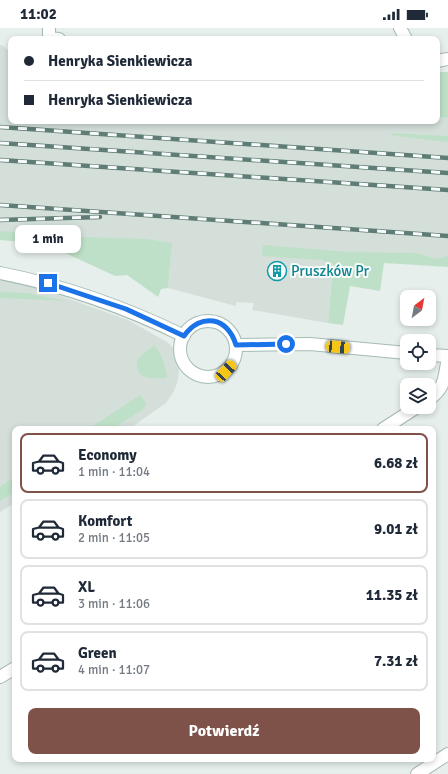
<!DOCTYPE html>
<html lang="pl">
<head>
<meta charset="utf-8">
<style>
  body { margin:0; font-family:Signika,sans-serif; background:#f2f2f3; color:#1f2937; height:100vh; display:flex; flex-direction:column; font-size:15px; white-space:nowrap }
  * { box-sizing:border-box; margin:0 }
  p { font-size:13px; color:#747a83 }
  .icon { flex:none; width:22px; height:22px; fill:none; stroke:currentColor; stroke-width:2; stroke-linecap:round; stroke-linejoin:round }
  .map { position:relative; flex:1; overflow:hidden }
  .side { position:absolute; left:12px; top:398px; width:424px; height:336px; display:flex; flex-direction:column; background:#fff; border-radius:8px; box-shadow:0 2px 6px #0003 }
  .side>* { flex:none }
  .banner { position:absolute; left:8px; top:8px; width:432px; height:88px; border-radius:8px; box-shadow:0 2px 6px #0003; display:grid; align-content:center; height:88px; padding:0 16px; background:#fff }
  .needle { width:26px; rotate:32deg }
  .tools { position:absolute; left:400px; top:262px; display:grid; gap:8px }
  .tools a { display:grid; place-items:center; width:36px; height:36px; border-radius:8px; background:#fff; box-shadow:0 2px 6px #0003; font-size:20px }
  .end { position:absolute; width:18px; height:18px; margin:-9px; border:5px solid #1a73e8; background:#fff; box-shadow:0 0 0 2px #fff }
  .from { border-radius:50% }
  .bubble { position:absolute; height:28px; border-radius:8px; background:#fff; box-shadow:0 2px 6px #0003; font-size:13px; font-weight:700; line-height:28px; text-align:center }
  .car { position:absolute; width:12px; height:24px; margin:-12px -6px; border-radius:5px; box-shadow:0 0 3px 1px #0007; background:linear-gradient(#f5c518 24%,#345 0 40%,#f5c518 0 76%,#345 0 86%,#f5c518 0) }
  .banner b { display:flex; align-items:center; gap:14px; height:38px; font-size:15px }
  .banner b+b { border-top:1px solid #e0e1e3 }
  .banner i { width:10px; height:10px; background:#1f2937 }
  ul { padding:7px 0 0; list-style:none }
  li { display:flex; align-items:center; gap:12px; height:60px; margin:0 8px 6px; padding:0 8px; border:2px solid #e0e1e3; border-radius:8px }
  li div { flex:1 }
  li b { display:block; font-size:15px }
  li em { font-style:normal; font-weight:700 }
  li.selected { border-color:#7f5249 }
  li>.icon { width:36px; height:36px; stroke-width:1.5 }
  .action { display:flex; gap:8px; margin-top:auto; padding:8px 16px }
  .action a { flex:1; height:46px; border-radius:8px; background:#7f5249; color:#fff; font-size:16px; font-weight:700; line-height:46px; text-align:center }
  .status { display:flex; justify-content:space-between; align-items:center; height:28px; padding:0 20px; background:#fff; direction:ltr }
  .status svg { height:11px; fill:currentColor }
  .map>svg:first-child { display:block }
  .built { fill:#d4dfda }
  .green { fill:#bfe0c8 }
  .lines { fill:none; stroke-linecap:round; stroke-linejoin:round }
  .street-casing { stroke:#a8b8b2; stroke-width:14 }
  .secondary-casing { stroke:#a4bbb3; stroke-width:14 }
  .street { stroke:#fff; stroke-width:12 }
  .secondary { stroke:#fff; stroke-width:12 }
  .rail-casing { stroke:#5f7d75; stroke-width:4.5 }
  .rail { stroke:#f7fbf9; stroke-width:3; stroke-dasharray:9; stroke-linecap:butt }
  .route { stroke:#1a73e8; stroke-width:5 }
  .labels { text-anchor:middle; stroke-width:4; stroke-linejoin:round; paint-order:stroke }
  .culture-label { font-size:15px; fill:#0d838f; stroke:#f7fbf9; text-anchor:start }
</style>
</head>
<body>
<div class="status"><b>11:02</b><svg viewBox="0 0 49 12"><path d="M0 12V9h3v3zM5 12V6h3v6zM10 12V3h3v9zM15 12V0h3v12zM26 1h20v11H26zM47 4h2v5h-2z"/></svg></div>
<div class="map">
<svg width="448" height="746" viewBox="0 0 448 746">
  <rect width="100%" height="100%" fill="#e6efeb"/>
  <g class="built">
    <polygon points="0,17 2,17 11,25 11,93 437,93 437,89 448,90 448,236 378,232 333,235 328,295 252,282 254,275 236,274 236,278 168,260 171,225 0,209"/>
    <polygon points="0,251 41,261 128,292 167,314 174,321 178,330 179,341 178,352 174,363 166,375 129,401 15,401 15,475 0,484"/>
  </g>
  <g class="green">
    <polygon points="437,44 448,44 448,90 437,89"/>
    <polygon points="391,105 448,108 448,114 394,108"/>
    <polygon points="0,203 81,209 146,211 172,215 168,260 161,261 158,269 127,247 115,248 46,216 0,212"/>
    <polygon points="263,217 350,224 416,225 437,231 448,228 448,239 384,235 380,263 350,258 343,297 328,295 333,235 324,233 322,232 262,228"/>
    <polygon points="0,264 27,265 66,273 0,270"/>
    <path d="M 154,317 C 163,327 165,337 167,350 C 156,350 138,353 137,338 C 136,335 138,332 140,329 C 143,325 150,321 154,317 Z"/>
    <polygon points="140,367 146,375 145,380 114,400 95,401 93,398"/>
    <polygon points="15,449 15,464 0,473 0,459"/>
  </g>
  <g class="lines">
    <g class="street-casing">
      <g id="street">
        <polyline points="49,0 49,10 59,11"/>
        <polyline points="400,0 406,11"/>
        <polyline points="437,33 448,31"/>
        <path d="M 429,371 C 446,360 444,348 448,330"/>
        <polyline points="383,401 417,379"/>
        <polyline points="0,649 15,640"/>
        <polyline points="417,746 448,726"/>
      </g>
    </g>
    <g class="secondary-casing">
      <g id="secondary">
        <path d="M 0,245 C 66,258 123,278 184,308"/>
        <circle cx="208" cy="321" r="28"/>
        <polyline points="236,317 310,316 407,325"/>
        <polyline points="429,327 448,328"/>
      </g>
    </g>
    <use href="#street" class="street"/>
    <use href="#secondary" class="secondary"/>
    <g class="rail-casing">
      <g id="rail">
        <polyline points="0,99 448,130"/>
        <polyline points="0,115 448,145"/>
        <polyline points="0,132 448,162"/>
        <polyline points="0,177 448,208"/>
        <polyline points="0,192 100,189"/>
      </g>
    </g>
    <use href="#rail" class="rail"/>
  </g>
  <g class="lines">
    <path class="route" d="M 48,255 L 126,281 L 184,308 C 201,284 228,289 236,317 L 286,316"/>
  </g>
  <defs>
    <g id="building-ring" transform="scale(1)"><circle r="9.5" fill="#f7fbf9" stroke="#0f9aa8" stroke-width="1.5"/><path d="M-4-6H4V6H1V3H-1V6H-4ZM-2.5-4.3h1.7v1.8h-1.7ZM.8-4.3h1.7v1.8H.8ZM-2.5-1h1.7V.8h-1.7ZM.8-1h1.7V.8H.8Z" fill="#0f9aa8"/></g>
  </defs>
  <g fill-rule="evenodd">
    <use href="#building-ring" x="277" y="243"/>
  </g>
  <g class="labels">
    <g class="culture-label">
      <text x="291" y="248">Pruszków Pr</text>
    </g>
  </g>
</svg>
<div class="tools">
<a><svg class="needle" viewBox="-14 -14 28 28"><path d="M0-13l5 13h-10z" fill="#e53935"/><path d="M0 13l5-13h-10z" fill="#747a83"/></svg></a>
<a><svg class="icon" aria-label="locate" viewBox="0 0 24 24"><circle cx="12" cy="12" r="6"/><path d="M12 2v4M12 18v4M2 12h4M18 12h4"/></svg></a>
<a><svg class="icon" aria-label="layers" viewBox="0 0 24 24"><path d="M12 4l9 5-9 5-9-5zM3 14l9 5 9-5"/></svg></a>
</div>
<i class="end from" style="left:286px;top:316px"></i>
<i class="end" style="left:48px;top:255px"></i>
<div class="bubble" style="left:15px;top:197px;width:66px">1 min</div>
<i class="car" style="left:338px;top:319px;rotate:95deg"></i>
<i class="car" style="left:226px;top:343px;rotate:43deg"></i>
<div class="banner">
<b><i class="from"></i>Henryka Sienkiewicza</b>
<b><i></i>Henryka Sienkiewicza</b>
</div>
<section class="side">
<ul>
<li class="selected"><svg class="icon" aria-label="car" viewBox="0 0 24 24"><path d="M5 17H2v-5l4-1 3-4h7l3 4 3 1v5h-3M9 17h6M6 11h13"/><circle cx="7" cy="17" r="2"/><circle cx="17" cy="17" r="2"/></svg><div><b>Economy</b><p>1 min · 11:04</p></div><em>6.68 zł</em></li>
<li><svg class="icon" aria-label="car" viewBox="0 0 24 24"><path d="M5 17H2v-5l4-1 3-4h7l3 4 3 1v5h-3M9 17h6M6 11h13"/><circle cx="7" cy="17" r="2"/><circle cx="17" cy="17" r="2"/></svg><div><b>Komfort</b><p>2 min · 11:05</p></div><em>9.01 zł</em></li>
<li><svg class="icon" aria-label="car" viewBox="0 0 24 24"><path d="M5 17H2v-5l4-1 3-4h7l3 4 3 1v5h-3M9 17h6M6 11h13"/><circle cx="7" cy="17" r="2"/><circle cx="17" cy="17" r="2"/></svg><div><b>XL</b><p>3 min · 11:06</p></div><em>11.35 zł</em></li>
<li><svg class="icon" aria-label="car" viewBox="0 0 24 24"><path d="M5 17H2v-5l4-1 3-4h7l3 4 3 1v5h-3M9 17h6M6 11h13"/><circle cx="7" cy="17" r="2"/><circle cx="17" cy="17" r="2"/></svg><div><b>Green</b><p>4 min · 11:07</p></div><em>7.31 zł</em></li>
</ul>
<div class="action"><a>Potwierdź</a></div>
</section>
</div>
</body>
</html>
